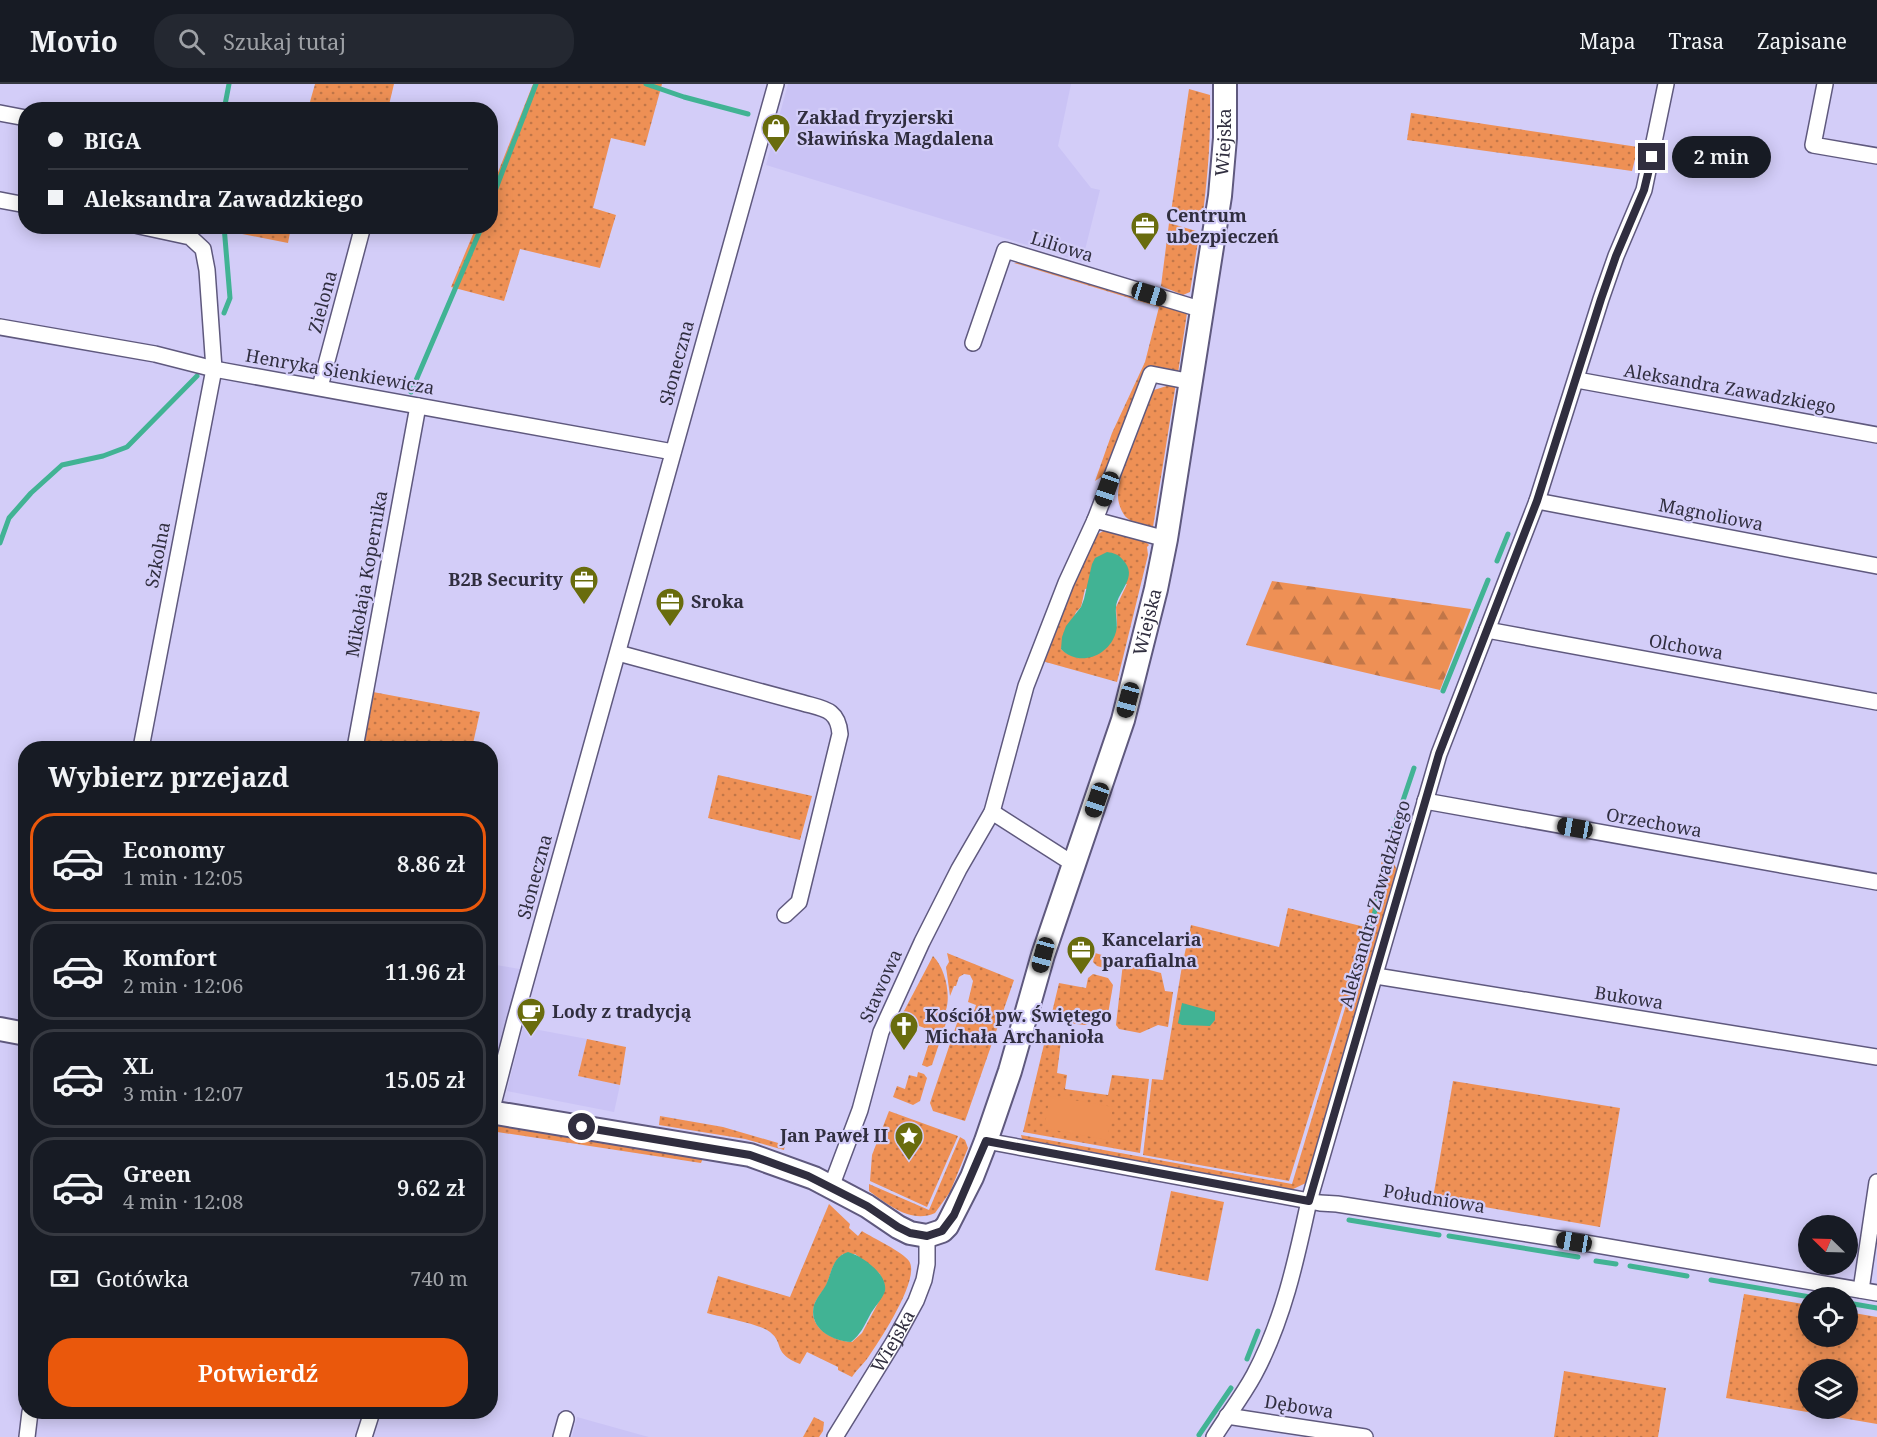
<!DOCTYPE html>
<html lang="pl">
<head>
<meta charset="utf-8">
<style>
  body { margin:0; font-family:"Noto Serif",serif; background:#242831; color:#f1f3f6; height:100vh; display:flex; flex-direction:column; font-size:22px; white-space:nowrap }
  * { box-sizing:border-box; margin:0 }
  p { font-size:20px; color:#9ea1a6 }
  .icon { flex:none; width:33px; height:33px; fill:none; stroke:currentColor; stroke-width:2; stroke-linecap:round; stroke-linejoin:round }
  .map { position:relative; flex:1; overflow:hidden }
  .details { position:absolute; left:18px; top:657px; width:480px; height:678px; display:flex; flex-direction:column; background:#171b24; border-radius:24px; box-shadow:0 3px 15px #0003 }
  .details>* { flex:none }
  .hud { position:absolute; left:18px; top:18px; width:480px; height:132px; border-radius:24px; box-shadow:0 3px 15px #0003; display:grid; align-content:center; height:132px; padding:0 30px; background:#171b24 }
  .needle { width:39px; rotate:293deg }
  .controls { position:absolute; left:1798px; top:1131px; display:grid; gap:12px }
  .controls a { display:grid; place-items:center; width:60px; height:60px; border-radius:50%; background:#171b24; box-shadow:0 3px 15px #0003; font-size:30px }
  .end { position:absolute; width:27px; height:27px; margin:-14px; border:8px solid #302e3f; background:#fff; box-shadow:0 0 0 3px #fff }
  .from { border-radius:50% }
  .bubble { position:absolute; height:42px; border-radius:21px; background:#171b24; box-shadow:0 3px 15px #0003; font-size:20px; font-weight:600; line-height:42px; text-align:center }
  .car { position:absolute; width:18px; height:36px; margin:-18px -9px; border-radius:8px; box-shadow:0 0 4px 2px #0007; background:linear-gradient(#222 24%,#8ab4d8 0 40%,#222 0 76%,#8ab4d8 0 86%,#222 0) }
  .hud b { display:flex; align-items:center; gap:21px; height:57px; font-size:22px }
  .hud b+b { border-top:2px solid #363941 }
  .hud i { width:15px; height:15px; background:#f1f3f6 }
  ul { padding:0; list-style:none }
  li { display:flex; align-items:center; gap:18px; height:99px; margin:0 12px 9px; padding:0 18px; border:3px solid #363941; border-radius:24px }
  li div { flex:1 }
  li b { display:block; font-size:22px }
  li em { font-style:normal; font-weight:600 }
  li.active { border-color:#ea580c }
  li>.icon { width:54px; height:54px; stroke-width:1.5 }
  h2 { padding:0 30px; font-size:27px; line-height:72px }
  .pay { display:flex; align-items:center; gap:15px; height:66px; padding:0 30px; font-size:22px }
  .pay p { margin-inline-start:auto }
  .button { display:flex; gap:12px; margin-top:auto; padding:12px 30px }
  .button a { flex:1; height:69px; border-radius:24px; background:#ea580c; color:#fff; font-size:24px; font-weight:600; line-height:69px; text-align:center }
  header { display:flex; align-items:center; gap:36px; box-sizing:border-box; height:84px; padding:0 30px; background:#171b24; border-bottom:2px solid #363941 }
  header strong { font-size:28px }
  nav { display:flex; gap:33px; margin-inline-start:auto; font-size:21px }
  .search { width:420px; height:54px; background:#242831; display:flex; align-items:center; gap:15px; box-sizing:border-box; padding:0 21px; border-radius:24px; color:#9ea1a6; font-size:22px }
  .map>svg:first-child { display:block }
  .built { fill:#cac3f5 }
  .green { fill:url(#green-dots); fill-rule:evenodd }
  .forest { fill:url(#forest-firs) }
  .pitch { fill:#ee9055 }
  .water { fill:#41b394 }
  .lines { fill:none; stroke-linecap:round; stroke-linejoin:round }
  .stream { stroke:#41b394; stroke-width:5 }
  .street-casing { stroke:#5f597e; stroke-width:18 }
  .secondary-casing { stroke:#5f597e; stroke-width:26 }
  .street { stroke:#fff; stroke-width:15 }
  .secondary { stroke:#fff; stroke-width:22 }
  .route { stroke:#302e3f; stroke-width:8 }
  .labels { text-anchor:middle; stroke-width:4.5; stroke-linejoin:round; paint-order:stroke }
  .poi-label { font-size:18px; font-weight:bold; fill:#302e3f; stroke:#d3cdf8; text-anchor:start }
  .street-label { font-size:18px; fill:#302e3f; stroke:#d3cdf8 }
</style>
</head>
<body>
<header>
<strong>Movio</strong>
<div class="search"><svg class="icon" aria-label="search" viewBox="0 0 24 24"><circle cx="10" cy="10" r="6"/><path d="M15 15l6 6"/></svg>Szukaj tutaj</div>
<nav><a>Mapa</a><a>Trasa</a><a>Zapisane</a></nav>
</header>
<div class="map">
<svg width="1877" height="1353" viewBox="0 0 1877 1353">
  <defs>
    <pattern id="green-dots" width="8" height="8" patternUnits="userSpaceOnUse" patternTransform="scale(1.5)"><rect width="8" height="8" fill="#ee9055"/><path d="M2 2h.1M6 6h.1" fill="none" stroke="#c17648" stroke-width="1.8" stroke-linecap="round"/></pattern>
    <pattern id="forest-firs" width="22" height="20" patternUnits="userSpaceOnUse" patternTransform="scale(1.5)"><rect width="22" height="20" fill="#ee9055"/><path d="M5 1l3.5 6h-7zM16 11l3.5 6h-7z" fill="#c17648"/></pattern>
  </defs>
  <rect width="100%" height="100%" fill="#d3cdf8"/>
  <g class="built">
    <polygon points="788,0 1071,0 1058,62 1091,104 1100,106 1082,178 766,81"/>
    <polygon points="490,880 520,885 495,1000 490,1000"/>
    <polygon points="523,943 587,955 578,992 620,1001 614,1028 507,1007"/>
    <polygon points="577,1333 645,1352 649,1353 572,1353"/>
  </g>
  <g class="green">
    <polygon points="315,0 394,0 388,25 308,25"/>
    <polygon points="533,0 662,0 645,62 611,54 593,124 616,131 600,184 520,165 504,217 451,203 476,143 490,142 491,106"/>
    <path d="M 1189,5 L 1210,11 C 1211,51 1208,89 1203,129 L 1198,133 L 1171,128 Z"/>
    <polygon points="1411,29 1638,63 1632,87 1407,56"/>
    <polygon points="1169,139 1196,147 1199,151 1190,208 1183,211 1161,202"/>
    <polygon points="227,143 227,142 291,143 288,159 227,147"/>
    <polygon points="1023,178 1187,229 1178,289 1151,283 1106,390 1095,397 1112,349 1145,278 1159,223 1014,179"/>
    <path d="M 1176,299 L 1153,443 C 1145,441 1134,440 1127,434 C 1122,430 1118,419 1118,413 C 1118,386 1144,333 1154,306 Z"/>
    <path d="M 1105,446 L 1145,457 L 1149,461 L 1147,463 L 1148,471 L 1117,598 L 1042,577 L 1091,454 ZM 1127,500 L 1116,523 L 1117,542 L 1078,574 L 1066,569 L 1061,565 L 1076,528 L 1081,523 L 1085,505 Z"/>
    <polygon points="373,608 480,628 472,664 407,664 364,657"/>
    <polygon points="718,691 812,712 800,756 708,734"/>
    <polygon points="1383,773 1393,778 1397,786 1306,1099 1291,1106 1022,1055 1021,1051 1292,1100 1346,921 1343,921 1289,1097 1143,1071 1152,995 1163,996 1182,882 1191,841 1279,863 1288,824 1365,843"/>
    <polygon points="947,869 1014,896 965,1037 933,1027 930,1019 959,933 971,937 976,921 968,918 973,897 970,891 964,890 959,893 956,902 954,902 950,912 946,883 949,878"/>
    <polygon points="1095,869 1116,875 1115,882 1108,885 1097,882 1093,878"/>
    <path d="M 933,872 C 945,884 951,910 946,926 L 949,930 L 932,981 L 927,983 L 922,981 L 933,947 L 919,942 L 914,935 L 903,929 Z"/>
    <polygon points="1123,879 1161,889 1165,907 1173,908 1168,943 1158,941 1140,949 1119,945 1116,941"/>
    <polygon points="1093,890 1108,894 1113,901 1108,930 1092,929 1090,939 1085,941 1050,937 1059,899 1086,904 1088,894"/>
    <polygon points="1046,952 1057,952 1061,957 1057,989 1067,991 1065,1005 1108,1011 1112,991 1149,995 1140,1069 1023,1048"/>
    <polygon points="587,955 626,963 620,1001 578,992"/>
    <polygon points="918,988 924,990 927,994 920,1017 913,1021 893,1013 897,1002 905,1005 909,991 917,993"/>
    <polygon points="1453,997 1620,1024 1600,1143 1433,1114"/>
    <polygon points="889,1027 958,1052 927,1123 870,1097 872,1071"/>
    <polygon points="660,1032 723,1043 785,1061 784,1066 745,1055 659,1041"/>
    <polygon points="490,1038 703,1074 701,1079 491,1047"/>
    <path d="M 960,1053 L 965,1056 L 968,1064 L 950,1108 L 935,1129 C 911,1140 887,1120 869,1107 L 869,1100 L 929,1126 Z"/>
    <polygon points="1171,1107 1224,1118 1208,1197 1155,1186"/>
    <path d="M 829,1120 L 850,1140 L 849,1144 L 858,1152 L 862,1147 C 873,1154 903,1168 909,1177 C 921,1194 880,1256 869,1272 C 864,1280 857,1285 852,1293 L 838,1286 L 838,1283 L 807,1268 L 800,1280 C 772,1269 785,1260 770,1248 C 760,1240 721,1233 707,1229 L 718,1192 L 790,1213 ZM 843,1170 L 855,1170 L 880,1190 L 885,1206 L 862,1249 L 852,1258 C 833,1257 808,1244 814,1222 C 816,1214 822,1209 826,1202 C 831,1190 832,1178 843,1170 Z"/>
    <path d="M 1744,1210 L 1809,1221 L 1809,1252 L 1848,1252 L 1848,1228 L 1877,1233 L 1877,1340 L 1726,1314 ZM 1809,1286 L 1848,1286 L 1848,1324 L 1809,1324 Z"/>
    <polygon points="1564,1287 1666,1304 1658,1353 1554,1353"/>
    <polygon points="814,1333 824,1338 823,1347 819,1353 803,1353"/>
  </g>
  <polygon class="forest" points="1272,497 1471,525 1440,606 1246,561"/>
  <polygon class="pitch" points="1050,1012 1113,1023 1107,1056 1044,1044"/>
  <g class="water">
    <path d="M 1107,468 C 1114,469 1118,470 1123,476 C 1139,493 1118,506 1116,523 C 1115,533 1119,542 1115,551 C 1107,573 1078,583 1061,565 L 1062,553 L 1066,542 L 1081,523 L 1084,515 L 1092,480 L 1095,474 Z"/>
    <polygon points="1182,919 1215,928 1215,936 1210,942 1182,941 1178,939"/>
    <path d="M 848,1168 C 862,1172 888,1190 885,1207 C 882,1216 874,1223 870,1231 C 864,1242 861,1250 851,1258 C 832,1257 808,1244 814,1221 C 817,1213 822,1208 826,1201 C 832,1188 832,1173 848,1168 Z"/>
  </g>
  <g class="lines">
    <g class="stream">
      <polyline points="646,0 684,13 748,30"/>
      <polyline points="224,26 229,0"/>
      <polyline points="490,120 536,0"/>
      <polyline points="224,142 230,214 224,229"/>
      <polyline points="411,308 482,142"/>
      <polyline points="0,459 9,434 31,409 62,381 103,372 127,363 197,292"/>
      <polyline points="1497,477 1508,450"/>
      <polyline points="1443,607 1488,496"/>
      <polyline points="1391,752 1414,684"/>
      <polyline points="1360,886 1388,776"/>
      <polyline points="1349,1136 1439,1151"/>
      <polyline points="1449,1152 1578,1173"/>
      <polyline points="1596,1177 1616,1180"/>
      <polyline points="1630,1182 1687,1192"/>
      <polyline points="1711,1196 1816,1214"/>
      <polyline points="1848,1219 1877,1224"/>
      <polyline points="1247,1275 1258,1247"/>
      <polyline points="1199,1351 1231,1304"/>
    </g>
    <g class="street-casing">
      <g id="street">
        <polyline points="1825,0 1813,61 1877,72"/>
        <polyline points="0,29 26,34"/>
        <polyline points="0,116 26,121"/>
        <polyline points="139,142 190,153 203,165 207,186 214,285 141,664"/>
        <polyline points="0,243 155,270 214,285 673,368"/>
        <polyline points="973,259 1005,166 1203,226"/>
        <polyline points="1577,296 1877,351"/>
        <polyline points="320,303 363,142"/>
        <polyline points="1537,417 1877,482"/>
        <polyline points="1095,436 1151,290 1192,298"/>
        <polyline points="1487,546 1877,618"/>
        <path d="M 618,569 L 803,619 C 824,625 838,625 840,650 L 799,818 L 785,831"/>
        <polyline points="355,664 418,322"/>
        <polyline points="1425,717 1877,798"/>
        <polyline points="992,728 1075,781"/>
        <polyline points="1376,892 1877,973"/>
        <polyline points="491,1028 515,936 776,0"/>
        <polyline points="986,1057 1320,1119 1337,1120 1591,1160 1877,1209"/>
        <polyline points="831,1103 860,1026 881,948 922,858 959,785 992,728 1026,602 1066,499 1095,436 1166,455"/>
        <polyline points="1861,1206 1877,1098"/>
        <polyline points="1227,1332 1365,1353"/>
        <polyline points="27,1353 30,1328"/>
        <polyline points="364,1353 372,1328"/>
        <polyline points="561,1353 566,1335"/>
        <path id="s1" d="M 835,1353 L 893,1259 L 916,1217 L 924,1196 L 927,1180 L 927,1152"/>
        <path d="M 1214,1353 C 1227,1332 1242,1313 1254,1291 C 1283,1237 1296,1177 1309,1117 L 1439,670 L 1537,417 L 1601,215 L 1616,172 L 1644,106 L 1666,0"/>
      </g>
    </g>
    <g class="secondary-casing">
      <g id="secondary">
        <polyline points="0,945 26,950"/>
        <path id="s2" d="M 490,1028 L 750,1071 L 814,1094 L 867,1122 L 898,1143 L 910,1149 L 927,1152 L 942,1147 L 947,1142 L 972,1093 L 986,1057 L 1010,987 L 1043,871 L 1123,636 L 1156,505 L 1166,455 L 1220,112 L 1225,54 L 1225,0"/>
      </g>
    </g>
    <use href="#street" class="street"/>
    <use href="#secondary" class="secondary"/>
  </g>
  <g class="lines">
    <polyline class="route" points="582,1043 750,1071 808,1092 867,1122 898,1143 910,1149 927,1152 942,1147 954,1131 986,1057 1309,1117 1439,670 1537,417 1601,215 1616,172 1644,106 1652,73"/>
  </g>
  <defs>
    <g id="shop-pin" transform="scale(1.5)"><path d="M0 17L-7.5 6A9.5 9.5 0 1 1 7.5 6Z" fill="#696c0d" stroke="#d3cdf8"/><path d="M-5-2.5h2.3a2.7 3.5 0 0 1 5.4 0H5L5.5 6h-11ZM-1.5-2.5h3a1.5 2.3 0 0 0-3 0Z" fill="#fff"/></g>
    <g id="office-pin" transform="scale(1.5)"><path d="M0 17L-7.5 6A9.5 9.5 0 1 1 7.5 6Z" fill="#696c0d" stroke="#d3cdf8"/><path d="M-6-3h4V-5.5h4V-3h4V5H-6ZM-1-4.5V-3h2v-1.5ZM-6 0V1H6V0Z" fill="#fff"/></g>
    <g id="cafe-pin" transform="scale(1.5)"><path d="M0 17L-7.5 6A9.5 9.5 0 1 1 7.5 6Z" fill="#696c0d" stroke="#d3cdf8"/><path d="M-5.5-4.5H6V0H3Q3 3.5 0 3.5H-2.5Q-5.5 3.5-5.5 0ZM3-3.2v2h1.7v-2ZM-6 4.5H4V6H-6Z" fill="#fff"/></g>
    <g id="church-pin" transform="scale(1.5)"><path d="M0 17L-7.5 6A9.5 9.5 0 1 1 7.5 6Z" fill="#696c0d" stroke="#d3cdf8"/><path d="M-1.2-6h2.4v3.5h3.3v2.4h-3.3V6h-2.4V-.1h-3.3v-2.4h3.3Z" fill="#fff"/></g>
    <g id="sight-pin" transform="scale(1.5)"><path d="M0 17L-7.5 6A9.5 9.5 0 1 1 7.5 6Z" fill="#696c0d" stroke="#d3cdf8"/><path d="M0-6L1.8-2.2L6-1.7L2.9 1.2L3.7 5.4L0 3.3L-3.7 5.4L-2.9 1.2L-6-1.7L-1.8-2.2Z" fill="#fff"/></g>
  </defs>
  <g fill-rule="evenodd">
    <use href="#shop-pin" x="776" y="44"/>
    <use href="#office-pin" x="1145" y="142"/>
    <use href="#office-pin" x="584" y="496"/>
    <use href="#office-pin" x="670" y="518"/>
    <use href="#office-pin" x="1081" y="866"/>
    <use href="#cafe-pin" x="531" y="928"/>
    <use href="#church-pin" x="904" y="942"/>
    <use href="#sight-pin" x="909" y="1052"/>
  </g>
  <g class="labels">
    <g class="poi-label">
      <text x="797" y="40">Zakład fryzjerski<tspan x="797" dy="21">Sławińska Magdalena</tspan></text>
      <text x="1166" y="138">Centrum<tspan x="1166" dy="21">ubezpieczeń</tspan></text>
      <text x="563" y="502" text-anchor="end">B2B Security</text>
      <text x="691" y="524">Sroka</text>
      <text x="1102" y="862">Kancelaria<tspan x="1102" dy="21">parafialna</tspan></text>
      <text x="552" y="934">Lody z tradycją</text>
      <text x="925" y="938">Kościół pw. Świętego<tspan x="925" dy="21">Michała Archanioła</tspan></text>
      <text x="888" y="1058" text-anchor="end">Jan Paweł II</text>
    </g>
    <g class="street-label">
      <text dy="6" stroke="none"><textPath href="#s2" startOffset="1606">Wiejska</textPath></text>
      <text transform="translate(1062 163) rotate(17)" y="6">Liliowa</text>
      <text transform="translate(323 218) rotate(-75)" y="6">Zielona</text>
      <text transform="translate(677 279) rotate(-75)" y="6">Słoneczna</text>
      <text transform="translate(340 288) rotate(10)" y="6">Henryka Sienkiewicza</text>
      <text transform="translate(1730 305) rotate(10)" y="6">Aleksandra Zawadzkiego</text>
      <text transform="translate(1711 431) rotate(11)" y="6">Magnoliowa</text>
      <text transform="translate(158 471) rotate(-79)" y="6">Szkolna</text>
      <text transform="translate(367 490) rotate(-80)" y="6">Mikołaja Kopernika</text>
      <text dy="6" stroke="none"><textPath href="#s2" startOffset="1120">Wiejska</textPath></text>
      <text transform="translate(1686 563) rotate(10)" y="6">Olchowa</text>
      <text transform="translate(1654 739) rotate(10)" y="6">Orzechowa</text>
      <text transform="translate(535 793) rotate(-75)" y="6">Słoneczna</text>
      <text transform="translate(1375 820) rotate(-74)" y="6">Aleksandra Zawadzkiego</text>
      <text transform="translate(881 902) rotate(-66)" y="6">Stawowa</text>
      <text transform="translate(1629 914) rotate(9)" y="6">Bukowa</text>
      <text transform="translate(1434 1115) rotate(9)" y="6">Południowa</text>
      <text dy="6" stroke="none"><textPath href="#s1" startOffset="112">Wiejska</textPath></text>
      <text transform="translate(1299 1323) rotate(9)" y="6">Dębowa</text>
    </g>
  </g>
</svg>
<div class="controls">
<a><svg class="needle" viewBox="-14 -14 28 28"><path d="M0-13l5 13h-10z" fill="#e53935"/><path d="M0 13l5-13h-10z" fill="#9ea1a6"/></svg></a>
<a><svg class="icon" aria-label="locate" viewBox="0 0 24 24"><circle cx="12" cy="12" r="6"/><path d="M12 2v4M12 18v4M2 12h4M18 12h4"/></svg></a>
<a><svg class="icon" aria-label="layers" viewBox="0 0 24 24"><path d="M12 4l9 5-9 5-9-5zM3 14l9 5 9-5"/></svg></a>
</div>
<i class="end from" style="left:582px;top:1043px"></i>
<i class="end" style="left:1652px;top:73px"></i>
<div class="bubble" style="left:1672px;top:52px;width:99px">2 min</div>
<i class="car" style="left:1149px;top:210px;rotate:107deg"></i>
<i class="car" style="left:1107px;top:405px;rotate:199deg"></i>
<i class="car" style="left:1128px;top:616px;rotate:195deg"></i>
<i class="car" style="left:1097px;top:716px;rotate:199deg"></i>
<i class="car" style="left:1575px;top:744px;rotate:280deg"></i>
<i class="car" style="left:1043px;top:871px;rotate:195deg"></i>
<i class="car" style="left:1574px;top:1158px;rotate:279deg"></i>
<div class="hud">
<b><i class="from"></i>BIGA</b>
<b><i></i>Aleksandra Zawadzkiego</b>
</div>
<section class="details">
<h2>Wybierz przejazd</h2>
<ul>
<li class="active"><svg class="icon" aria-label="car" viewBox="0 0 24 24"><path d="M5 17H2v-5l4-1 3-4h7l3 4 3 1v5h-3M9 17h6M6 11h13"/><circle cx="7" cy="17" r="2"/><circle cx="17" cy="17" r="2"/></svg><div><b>Economy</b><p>1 min · 12:05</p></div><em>8.86 zł</em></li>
<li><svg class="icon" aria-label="car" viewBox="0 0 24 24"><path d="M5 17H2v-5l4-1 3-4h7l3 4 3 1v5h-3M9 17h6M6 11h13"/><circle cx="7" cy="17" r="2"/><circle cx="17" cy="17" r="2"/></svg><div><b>Komfort</b><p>2 min · 12:06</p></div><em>11.96 zł</em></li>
<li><svg class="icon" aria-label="car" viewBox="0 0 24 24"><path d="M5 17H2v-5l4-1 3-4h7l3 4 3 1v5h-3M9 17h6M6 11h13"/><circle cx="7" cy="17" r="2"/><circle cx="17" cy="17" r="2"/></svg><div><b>XL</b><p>3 min · 12:07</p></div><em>15.05 zł</em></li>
<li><svg class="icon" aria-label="car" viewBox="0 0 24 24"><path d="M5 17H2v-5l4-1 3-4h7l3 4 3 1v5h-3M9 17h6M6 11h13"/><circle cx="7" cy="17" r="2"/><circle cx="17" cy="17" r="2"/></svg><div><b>Green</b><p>4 min · 12:08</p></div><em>9.62 zł</em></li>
</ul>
<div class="pay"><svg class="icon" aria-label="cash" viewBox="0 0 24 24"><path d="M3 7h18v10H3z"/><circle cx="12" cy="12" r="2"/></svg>Gotówka<p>740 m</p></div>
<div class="button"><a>Potwierdź</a></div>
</section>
</div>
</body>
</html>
